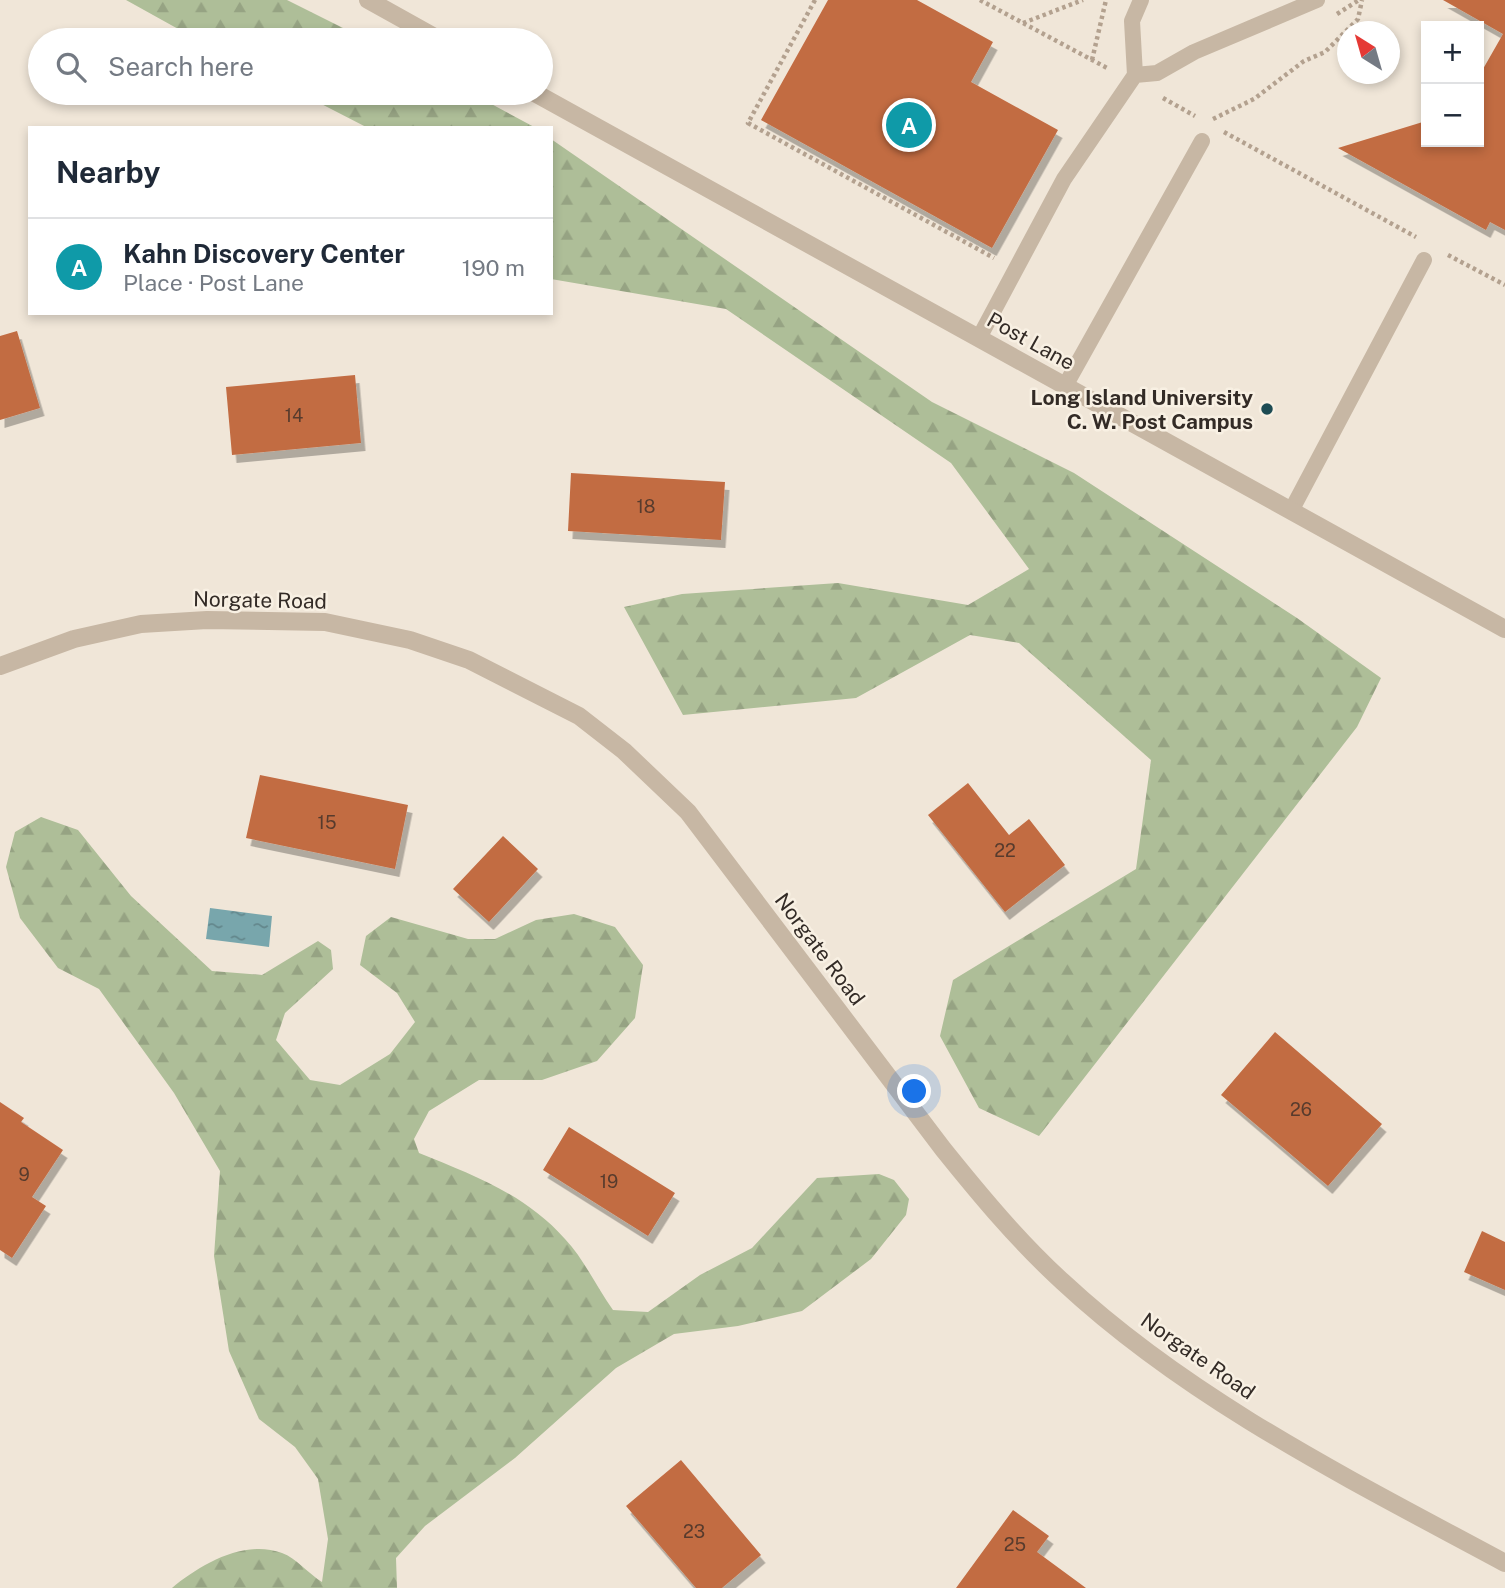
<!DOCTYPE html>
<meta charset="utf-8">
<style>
:root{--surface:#fff;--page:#f6f6f7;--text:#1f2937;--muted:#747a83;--line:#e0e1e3;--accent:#1d4b53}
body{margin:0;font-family:"Public Sans",sans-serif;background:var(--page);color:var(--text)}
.controls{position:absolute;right:21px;top:21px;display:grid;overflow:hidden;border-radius:0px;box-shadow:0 4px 10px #0003}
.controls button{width:63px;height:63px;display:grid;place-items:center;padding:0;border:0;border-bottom:2px solid var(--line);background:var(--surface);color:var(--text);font:35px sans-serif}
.compass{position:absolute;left:1337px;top:21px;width:63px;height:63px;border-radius:50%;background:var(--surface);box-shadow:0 4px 10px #0003;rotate:323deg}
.you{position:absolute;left:915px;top:1092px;width:24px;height:24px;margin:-18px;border:5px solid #fff;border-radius:50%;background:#1a73e8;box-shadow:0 0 0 10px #1a73e833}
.badge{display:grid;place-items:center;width:46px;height:46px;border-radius:50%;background:var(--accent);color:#fff;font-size:23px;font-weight:700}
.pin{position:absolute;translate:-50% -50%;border:4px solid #fff;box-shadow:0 2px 7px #0006}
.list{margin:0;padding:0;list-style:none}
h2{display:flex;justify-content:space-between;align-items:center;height:91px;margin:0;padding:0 28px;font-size:30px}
h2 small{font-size:23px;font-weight:400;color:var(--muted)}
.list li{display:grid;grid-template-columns:46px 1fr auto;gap:21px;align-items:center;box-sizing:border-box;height:98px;padding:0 28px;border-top:2px solid var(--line)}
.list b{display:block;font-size:26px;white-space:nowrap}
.list p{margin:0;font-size:23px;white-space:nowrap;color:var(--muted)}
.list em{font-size:23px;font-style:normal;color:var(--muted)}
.icon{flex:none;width:38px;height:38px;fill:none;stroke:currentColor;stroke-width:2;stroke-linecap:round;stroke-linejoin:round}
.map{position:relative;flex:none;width:1505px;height:1588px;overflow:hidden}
.search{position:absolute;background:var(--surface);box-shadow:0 4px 10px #0003;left:28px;top:28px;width:525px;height:77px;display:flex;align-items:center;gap:18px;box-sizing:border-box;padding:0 24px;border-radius:38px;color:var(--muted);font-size:26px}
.panel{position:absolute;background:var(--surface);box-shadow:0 4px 10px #0003;left:28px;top:126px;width:525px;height:189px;border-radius:0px}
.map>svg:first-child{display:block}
.forest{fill:url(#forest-firs)}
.water{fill:url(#water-ripples)}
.building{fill:#c26c43;filter:url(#shadow)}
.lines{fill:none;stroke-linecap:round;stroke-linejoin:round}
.path{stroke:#b3a18f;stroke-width:4.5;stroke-dasharray:3.5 3.5;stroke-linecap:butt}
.lane{stroke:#c7b7a4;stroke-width:16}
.street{stroke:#c7b7a4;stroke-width:18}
.poi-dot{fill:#1d4b53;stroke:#f8f0e3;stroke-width:2.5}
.labels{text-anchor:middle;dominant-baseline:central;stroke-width:5;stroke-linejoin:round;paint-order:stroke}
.number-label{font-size:18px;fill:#573b2d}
.street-label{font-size:21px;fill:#332b26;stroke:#f8f0e3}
.poi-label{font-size:21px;font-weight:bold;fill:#332b26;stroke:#f8f0e3;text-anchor:end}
</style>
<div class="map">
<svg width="1505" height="1588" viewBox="0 0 1505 1588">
<defs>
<pattern id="forest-firs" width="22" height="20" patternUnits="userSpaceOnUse" patternTransform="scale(1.75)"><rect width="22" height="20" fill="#aebe98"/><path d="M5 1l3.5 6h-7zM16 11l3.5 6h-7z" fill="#96a383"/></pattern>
<pattern id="water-ripples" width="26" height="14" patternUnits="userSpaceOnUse" patternTransform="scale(1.75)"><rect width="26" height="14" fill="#78a6ac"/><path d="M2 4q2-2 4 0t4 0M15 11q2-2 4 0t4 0" fill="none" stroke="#63878c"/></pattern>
<filter id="shadow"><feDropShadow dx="4.5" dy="8" stdDeviation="0" flood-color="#0004"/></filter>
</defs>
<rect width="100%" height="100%" fill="#f0e6d8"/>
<path class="forest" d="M126 0H287L367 40H198Z
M300 93H471L536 128H368Z
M551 139 932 402 1074 473 1297 618 1381 678 1357 727 1039 1136 979 1108 940 1036 953 980 1136 869 1151 760 1019 643 970 635 856 698 683 715 624 607 682 594 838 583 968 605 1029 569 951 463 726 309 551 279Z
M41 817 78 830 131 896 212 971 262 975 318 941 331 950 333 969 285 1013 276 1040 310 1080 340 1085 390 1054 415 1022 397 993 360 965 366 936 391 917 468 939H495L536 920 574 914 615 927 643 965 635 1018 597 1061 542 1080H479L429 1111 414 1139 419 1153C473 1175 525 1194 565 1239 584 1259 597 1288 613 1310L648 1312 700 1275 752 1248 817 1178 879 1174 894 1180 909 1199 906 1215 871 1259 802 1311 738 1326 674 1334 616 1368 515 1458 425 1526 396 1558 397 1588H172C200 1565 243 1539 282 1553 296 1558 309 1574 322 1582L328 1539 318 1479 295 1447 259 1419 229 1351 214 1256 220 1171 174 1093 99 989 58 968 20 918 6 867 15 832Z"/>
<path class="water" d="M210 908 272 916 269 947 206 939Z"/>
<path class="building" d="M828 0H917L993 42 971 82 1058 130 992 248 761 120Z
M1443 0H1505V230L1490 222 1486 230 1338 148 1426 121V142H1479V76L1503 34Z
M17 331 40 408 0 420V336Z
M355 375 361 443 232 455 226 387Z
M571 473 725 482 721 540 568 531Z
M260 775 408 805 395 869 246 838Z
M968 783 1009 835 1029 819 1065 865 1005 912 928 815Z
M503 836 538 869 489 922 453 889Z
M1275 1032 1382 1124 1328 1186 1221 1095Z
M0 1102 24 1118 21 1122 63 1150 32 1197 46 1206 12 1258 0 1250Z
M569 1127 675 1193 648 1236 543 1170Z
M1482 1231 1505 1242V1290L1464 1272Z
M681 1460 761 1555 722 1588H696L626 1506Z
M1013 1510 1049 1536 1037 1552 1086 1588H956Z"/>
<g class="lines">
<path class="path" d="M815 0 748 123 994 258
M980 0 1109 69
M1337 14 1359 0
M1023 23 1083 0
M1092 60 1106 0
M1163 98 1195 116
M1213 119 1254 99 1304 61 1325 52 1358 19 1362 0
M1224 132 1416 237
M1448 255 1505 285"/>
<path class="lane" d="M1135 75 1157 73 1194 52 1317 0
M979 338 1064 179 1135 75 1132 21 1141 0
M1065 386 1202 141
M1291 511 1424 260"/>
<path class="street" d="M368 0 440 40
M535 93 1505 629
M0 666 74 639 141 624 207 620 325 622 410 640 469 660 579 716 624 751 688 812 943 1149C980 1195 1019 1242 1063 1282 1191 1401 1353 1481 1505 1563"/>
</g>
<circle class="poi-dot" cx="1267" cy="409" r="7"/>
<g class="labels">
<g class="number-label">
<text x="294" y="415">14</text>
<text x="646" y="506">18</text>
<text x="327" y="822">15</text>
<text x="1005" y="850">22</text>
<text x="1301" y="1109">26</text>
<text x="24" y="1174">9</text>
<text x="609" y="1181">19</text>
<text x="694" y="1531">23</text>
<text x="1015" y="1544">25</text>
</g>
<g class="street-label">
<text transform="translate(1031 341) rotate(29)">Post Lane</text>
<text transform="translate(260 600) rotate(1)">Norgate Road</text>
<text transform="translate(820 949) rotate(53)">Norgate Road</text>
<text transform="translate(1198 1356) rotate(35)">Norgate Road</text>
</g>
<g class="poi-label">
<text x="1253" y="397">Long Island University<tspan x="1253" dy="24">C. W. Post Campus</tspan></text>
</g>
</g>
</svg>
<div class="controls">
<button>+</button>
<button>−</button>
</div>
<svg class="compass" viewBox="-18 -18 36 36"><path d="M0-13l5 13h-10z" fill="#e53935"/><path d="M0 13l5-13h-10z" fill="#747a83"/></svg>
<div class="you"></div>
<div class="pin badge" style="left:909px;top:125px;background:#0f9aa8">A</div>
<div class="search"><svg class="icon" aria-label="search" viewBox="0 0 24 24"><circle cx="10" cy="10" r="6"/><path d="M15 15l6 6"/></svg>Search here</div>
<section class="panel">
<h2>Nearby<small></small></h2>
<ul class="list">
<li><span class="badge" style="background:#0f9aa8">A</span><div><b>Kahn Discovery Center</b><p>Place · Post Lane</p></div><em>190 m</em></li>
</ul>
</section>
</div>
